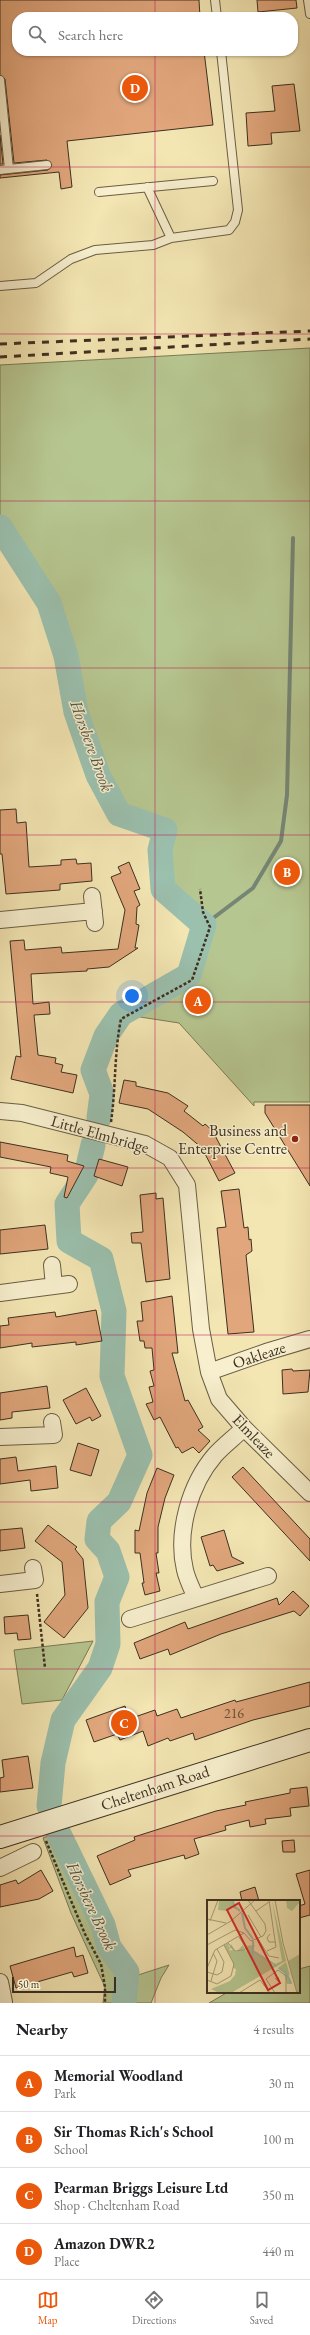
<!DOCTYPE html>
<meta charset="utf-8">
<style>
:root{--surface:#fff;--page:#f2f2f2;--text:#202124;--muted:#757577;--line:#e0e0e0;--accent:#ea580c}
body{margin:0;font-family:"EB Garamond",serif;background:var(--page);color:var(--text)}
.scale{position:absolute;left:12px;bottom:10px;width:104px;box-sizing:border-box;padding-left:4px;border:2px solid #3d3020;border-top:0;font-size:11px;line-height:14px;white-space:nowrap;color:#3d3020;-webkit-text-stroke:3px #f7efce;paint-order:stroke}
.you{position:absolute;left:132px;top:996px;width:14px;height:14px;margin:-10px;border:3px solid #fff;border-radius:50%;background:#1a73e8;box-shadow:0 0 0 6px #1a73e833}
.badge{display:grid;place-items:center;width:26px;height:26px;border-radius:50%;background:var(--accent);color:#fff;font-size:13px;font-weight:700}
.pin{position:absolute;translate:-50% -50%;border:2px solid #fff;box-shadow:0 1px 4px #0006}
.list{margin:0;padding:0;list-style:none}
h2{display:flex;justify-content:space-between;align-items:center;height:52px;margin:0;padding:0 16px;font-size:17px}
h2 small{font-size:13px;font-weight:400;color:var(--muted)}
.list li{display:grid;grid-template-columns:26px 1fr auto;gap:12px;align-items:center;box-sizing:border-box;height:56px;padding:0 16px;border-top:1px solid var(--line)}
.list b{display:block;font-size:15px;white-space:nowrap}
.list p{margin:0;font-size:13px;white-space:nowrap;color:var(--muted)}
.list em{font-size:13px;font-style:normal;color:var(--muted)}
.icon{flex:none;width:22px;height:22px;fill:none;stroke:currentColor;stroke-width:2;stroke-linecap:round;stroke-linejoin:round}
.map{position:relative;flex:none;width:310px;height:2003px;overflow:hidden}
.search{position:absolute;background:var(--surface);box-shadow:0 1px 3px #0004;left:12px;right:12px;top:12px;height:44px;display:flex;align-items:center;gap:10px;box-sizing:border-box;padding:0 14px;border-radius:16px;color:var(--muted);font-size:15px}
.sheet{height:276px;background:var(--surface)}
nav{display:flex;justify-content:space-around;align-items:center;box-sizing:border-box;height:56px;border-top:1px solid var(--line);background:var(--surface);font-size:11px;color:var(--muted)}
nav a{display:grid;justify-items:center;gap:2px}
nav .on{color:var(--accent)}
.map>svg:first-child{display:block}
.green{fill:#b6c690;stroke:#7a7b58}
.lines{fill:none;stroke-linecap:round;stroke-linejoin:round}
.stream{stroke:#758675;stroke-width:4}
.river{stroke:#9bc0ae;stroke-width:25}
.building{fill:#e1a67c;stroke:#3d3020}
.lane-casing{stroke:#6a5e45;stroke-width:10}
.street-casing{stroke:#6a5e45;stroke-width:18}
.secondary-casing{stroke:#3d3020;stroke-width:24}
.path{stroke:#3d3020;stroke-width:2.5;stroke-dasharray:3 2;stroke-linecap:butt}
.lane{stroke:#f7efce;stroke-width:8}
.street{stroke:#f7efce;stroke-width:16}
.secondary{stroke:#f7efce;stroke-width:22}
.rail{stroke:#3d3020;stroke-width:3;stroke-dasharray:7 7;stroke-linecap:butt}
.grid{fill:none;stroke:#c2185b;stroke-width:1;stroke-opacity:0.55}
.poi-dot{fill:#8f2418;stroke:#f7efce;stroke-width:1.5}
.labels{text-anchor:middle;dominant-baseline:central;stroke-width:3;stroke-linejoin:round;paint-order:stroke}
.number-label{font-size:14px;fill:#664e37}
.poi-label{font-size:16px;fill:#3d3020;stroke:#f7efce;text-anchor:end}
.street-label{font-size:16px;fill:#3d3020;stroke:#f7efce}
.water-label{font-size:17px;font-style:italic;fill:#545444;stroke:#f7efce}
.inset-river{fill:none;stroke:#9bc0ae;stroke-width:2}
.inset-road{fill:none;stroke:#aa9d78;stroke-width:1}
.view{fill:#d62828;fill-opacity:0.15;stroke:#d62828;stroke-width:2}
.inset-edge{fill:none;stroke:#3d3020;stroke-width:2}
</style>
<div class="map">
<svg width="310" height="2003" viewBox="0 0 310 2003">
<rect width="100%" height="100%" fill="#f3e6b3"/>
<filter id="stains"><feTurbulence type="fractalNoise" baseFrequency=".005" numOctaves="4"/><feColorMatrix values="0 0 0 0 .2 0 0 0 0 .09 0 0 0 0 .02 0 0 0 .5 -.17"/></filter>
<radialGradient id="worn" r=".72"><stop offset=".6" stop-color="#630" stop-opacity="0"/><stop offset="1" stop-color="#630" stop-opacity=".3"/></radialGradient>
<path class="green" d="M310 348V1102H254V1106L179 1023 121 1014 189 975 204 925 163 889 160 850 165 830 119 814 98 775 76 712 66 656 49 603 0 527V365Z
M93 1641 62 1700 22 1704 14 1650Z
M68 1829 135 1976 169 1965 161 1978 151 2003H103L105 1987 71 1913 43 1838Z
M310 1966V2003H209L228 1992H299V1969Z"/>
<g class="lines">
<path class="stream" d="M204 925 253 888 281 841 287 795 293 538"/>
<path class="river" d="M0 527 49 603 66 656 76 712 98 775 119 814 165 830 160 850 163 889 204 925 189 975 121 1014 106 1036 93 1070 102 1094 99 1118
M49 1806 53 1763 63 1720 100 1668 108 1644 107 1602 117 1577 108 1551 97 1539 99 1521 119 1502 140 1455 112 1376 114 1311 101 1259 69 1241 67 1204 86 1175 93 1145
M58 1832 103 1925 109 1947 127 1972 124 2003"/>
</g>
<path class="building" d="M0 0H199L200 17H17V51H204L213 125 67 141 72 187 61 189 59 172 0 178V175L48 170 52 165 47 160 14 163 5 79 0 75Z
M257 0H296L297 8 258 12Z
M294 84 300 131 271 133 272 144 248 146 246 113 275 111 272 86Z
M0 135 3 164H0Z
M16 809 17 823 26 822 29 867 61 865V860L76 859 77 864 91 863 92 881 60 884V890L6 894 2 854H0V810Z
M129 862 140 889 134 891 140 905 137 907 136 924 139 925 135 948H138L109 967 87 969V971L31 974 33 1004 49 1002 50 1014 34 1015 38 1055 56 1058 55 1063 63 1065 61 1072 77 1075 73 1093 11 1079 16 1056 21 1057 10 941 24 940 25 950 61 947 62 953 118 949 125 910 111 877 121 873 118 867Z
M124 1080 136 1082V1086L168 1093 188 1106 184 1111 203 1126 205 1124 212 1130 235 1173 219 1181 202 1148 183 1132 148 1109 119 1103Z
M265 1105H310V1186L265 1113Z
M0 1142 68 1155 67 1161 84 1166 67 1198 64 1197 68 1177 50 1173 51 1167 0 1157Z
M99 1159 128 1167 122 1186 94 1176Z
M239 1189 244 1228 248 1227 249 1240 251 1239 252 1251 246 1255 254 1332 228 1334 217 1228 226 1227 221 1191Z
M156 1193V1199L163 1198 170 1279 146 1282 141 1243H132L131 1233 143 1232 140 1195Z
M45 1225 48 1249 0 1254V1230Z
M172 1296 178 1353H172L185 1401 188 1400 203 1427 198 1430 210 1441 199 1453 193 1447 182 1453 178 1447 176 1448 160 1417 154 1420 146 1404 153 1402 149 1387 154 1386 150 1371 154 1370 152 1348H145L144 1341H140L137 1321H143L141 1302Z
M96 1310 102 1341 76 1345V1342L32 1347V1343L0 1348V1326L9 1325 8 1318 55 1312 56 1317Z
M292 1369 293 1371 310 1370 308 1392 283 1394 282 1370Z
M47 1386 50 1408 12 1412V1418L0 1420V1393Z
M86 1388 101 1416 92 1421 90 1417 76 1424 63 1400Z
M78 1443 99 1450 91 1476 70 1470Z
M16 1457 18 1471 56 1466 58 1488 31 1491 30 1480 0 1484V1459Z
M243 1467 310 1539V1561L232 1477Z
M157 1468 174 1475 165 1498 158 1527V1553H156L159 1573H156L160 1591 145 1595 142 1583H144L140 1553H135V1530L139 1531 147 1493Z
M48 1525 77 1547 75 1549 83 1559 88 1608 64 1638 44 1622 65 1595 62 1562 35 1541Z
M22 1528 25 1548 0 1551V1530Z
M224 1530 232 1557 244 1563 217 1571 213 1565 210 1566 201 1537Z
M293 1591 309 1606 300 1616 294 1611 221 1634 170 1655 168 1649 140 1659 134 1643 185 1622 188 1629 277 1598 279 1605Z
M28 1615 31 1639 18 1640 17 1633 5 1634 4 1617Z
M310 1682V1706L253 1720 195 1740 193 1733 170 1741 168 1738 148 1746 143 1731 120 1740 117 1734 94 1742 86 1720 125 1706 129 1719 155 1710 157 1716 177 1709 181 1718 235 1700 236 1702Z
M28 1756 33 1788 0 1792V1778L4 1777 2 1760Z
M307 1787 309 1806 290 1808 291 1816 265 1819 266 1824 250 1827 249 1820 225 1826 226 1830 194 1839 199 1854 185 1859 184 1855 128 1870 131 1876 110 1885 97 1856 135 1840 134 1837 216 1811 246 1805 245 1802 290 1793V1789Z
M294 1840 295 1852H283L282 1841Z
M41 1870 53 1891 39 1899 0 1907V1885L16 1880 18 1884Z
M310 1870V1915L299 1918V1906L305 1904 296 1874Z
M255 1887 259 1901H242L240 1892Z
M74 1947 76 1957 83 1955 88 1973 74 1977 72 1972 16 1988 10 1966Z"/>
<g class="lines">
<defs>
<path id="lane" d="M215 0 217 17
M308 0 310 14
M0 80 9 169 47 165
M0 170 9 169
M147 187 171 238
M99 192 213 181
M0 286 36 283 71 259 95 250 153 245 171 238 229 230 235 222 238 210 221 51"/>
<path id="street" d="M92 896 95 923
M0 920 94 911
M0 1111 22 1113 145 1144 170 1158 187 1185 201 1329 209 1372 219 1399 244 1428 310 1493
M52 1265 54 1286
M0 1293 69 1284
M209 1372 266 1352 310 1339
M0 1437 54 1435 52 1422
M0 1584 35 1580 33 1568
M196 1598C192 1589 187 1579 185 1570 176 1532 190 1484 215 1455 224 1445 235 1437 244 1428
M130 1619 268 1576
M0 1868 33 1852
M0 1982 4 2002"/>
<path id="secondary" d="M0 1837 310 1740"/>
</defs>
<use href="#lane" class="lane-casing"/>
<use href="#street" class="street-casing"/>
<use href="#secondary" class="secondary-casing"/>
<path class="path" d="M111 1122C116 1088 114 1053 121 1019L192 980 210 927 203 912 200 889
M37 1594 45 1668
M46 1841 85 1934 101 1964 105 1987V2003"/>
<use href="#lane" class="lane"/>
<use href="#street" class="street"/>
<use href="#secondary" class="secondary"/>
<path class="rail" d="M0 344 310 331
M0 357 310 339"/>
</g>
<path class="grid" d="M155 0V17M155 51V2003M0 167H310M0 334H310M0 501H310M0 668H310M0 835H310M0 1002H310M0 1168H310M0 1335H310M0 1502H310M0 1669H310M0 1836H310"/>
<circle class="poi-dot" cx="295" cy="1139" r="4"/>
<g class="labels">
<g class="number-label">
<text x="234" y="1713">216</text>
</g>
<g class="poi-label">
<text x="287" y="1130">Business and<tspan x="287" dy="18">Enterprise Centre</tspan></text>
</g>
<g class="street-label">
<text transform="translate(100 1134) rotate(16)">Little Elmbridge</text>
<text transform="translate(259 1355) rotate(-18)">Oakleaze</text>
<text transform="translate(254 1436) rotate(46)">Elmleaze</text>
<text transform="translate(155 1788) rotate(-18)">Cheltenham Road</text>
</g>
<g class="water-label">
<text transform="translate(92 746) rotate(70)">Horsbere Brook</text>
<text transform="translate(92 1906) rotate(65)">Horsbere Brook</text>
</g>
</g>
<g transform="translate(207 1900)">
<rect width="93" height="93" fill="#f3e6b3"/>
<path d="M12 0H27L28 6 34 11 26 8V5L21 11 11 10ZM65 0 79 61 24 93H12L4 89 23 81 28 75 29 69 26 68V63L17 45 21 43 23 51 26 49 22 48 24 44 29 52 36 45 40 53 38 46 48 45 46 50 66 65 75 61ZM79 0H93V2L85 11 80 8ZM93 54V93H90L81 61ZM79 62 83 76 81 74 85 84H80L77 73 71 68 67 71Z" fill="#b6c690"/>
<path class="inset-river" d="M25 0 28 7 33 11M35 13 38 28 46 39M46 41V51L70 66M46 51 45 55 50 68M72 68 79 73 84 83"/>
<path class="inset-road" d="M68 0 76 43 90 93M49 11 62 2M41 15 54 37M0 19 19 23M3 21 11 0M37 33 44 41 56 36 59 31 58 24 41 0M63 34 60 38 62 42H68M0 35 24 21 48 0M51 39 62 56 72 58M21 43 28 51 37 50 39 48 32 37M0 45 28 30 37 33M60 51 69 47 62 0M0 68 8 50 37 33M0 72 10 75 15 72 17 62 10 49M68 78 73 83 71 77M0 80 10 84 24 76 27 64 17 45M4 81 10 61 6 53M32 93 53 80 63 93M68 93 59 79 71 70 79 76V93"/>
<path class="view" d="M32 3 73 83 61 90 20 10Z"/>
<rect width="93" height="93" class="inset-edge"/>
</g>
<rect width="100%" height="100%" filter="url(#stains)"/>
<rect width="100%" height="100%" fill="url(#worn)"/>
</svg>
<div class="scale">50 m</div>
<div class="you"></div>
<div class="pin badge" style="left:198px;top:1001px">A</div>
<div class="pin badge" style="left:287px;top:872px">B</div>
<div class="pin badge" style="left:124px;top:1723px">C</div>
<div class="pin badge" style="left:135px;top:88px">D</div>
<div class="search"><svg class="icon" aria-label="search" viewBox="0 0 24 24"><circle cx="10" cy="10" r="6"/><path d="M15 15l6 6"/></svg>Search here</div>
</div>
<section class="sheet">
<h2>Nearby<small>4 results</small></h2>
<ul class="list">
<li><span class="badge">A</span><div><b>Memorial Woodland</b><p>Park</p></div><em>30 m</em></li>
<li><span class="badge">B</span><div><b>Sir Thomas Rich's School</b><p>School</p></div><em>100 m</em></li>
<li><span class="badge">C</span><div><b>Pearman Briggs Leisure Ltd</b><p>Shop · Cheltenham Road</p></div><em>350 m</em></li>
<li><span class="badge">D</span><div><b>Amazon DWR2</b><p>Place</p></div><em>440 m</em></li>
</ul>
</section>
<nav>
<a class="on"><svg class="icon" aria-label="map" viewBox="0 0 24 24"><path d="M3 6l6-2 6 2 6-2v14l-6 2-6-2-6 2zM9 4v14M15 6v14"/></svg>Map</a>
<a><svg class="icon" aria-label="directions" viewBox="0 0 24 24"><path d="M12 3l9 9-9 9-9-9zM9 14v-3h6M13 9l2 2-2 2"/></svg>Directions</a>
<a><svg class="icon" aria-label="saved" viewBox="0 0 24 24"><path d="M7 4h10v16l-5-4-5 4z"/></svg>Saved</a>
</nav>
